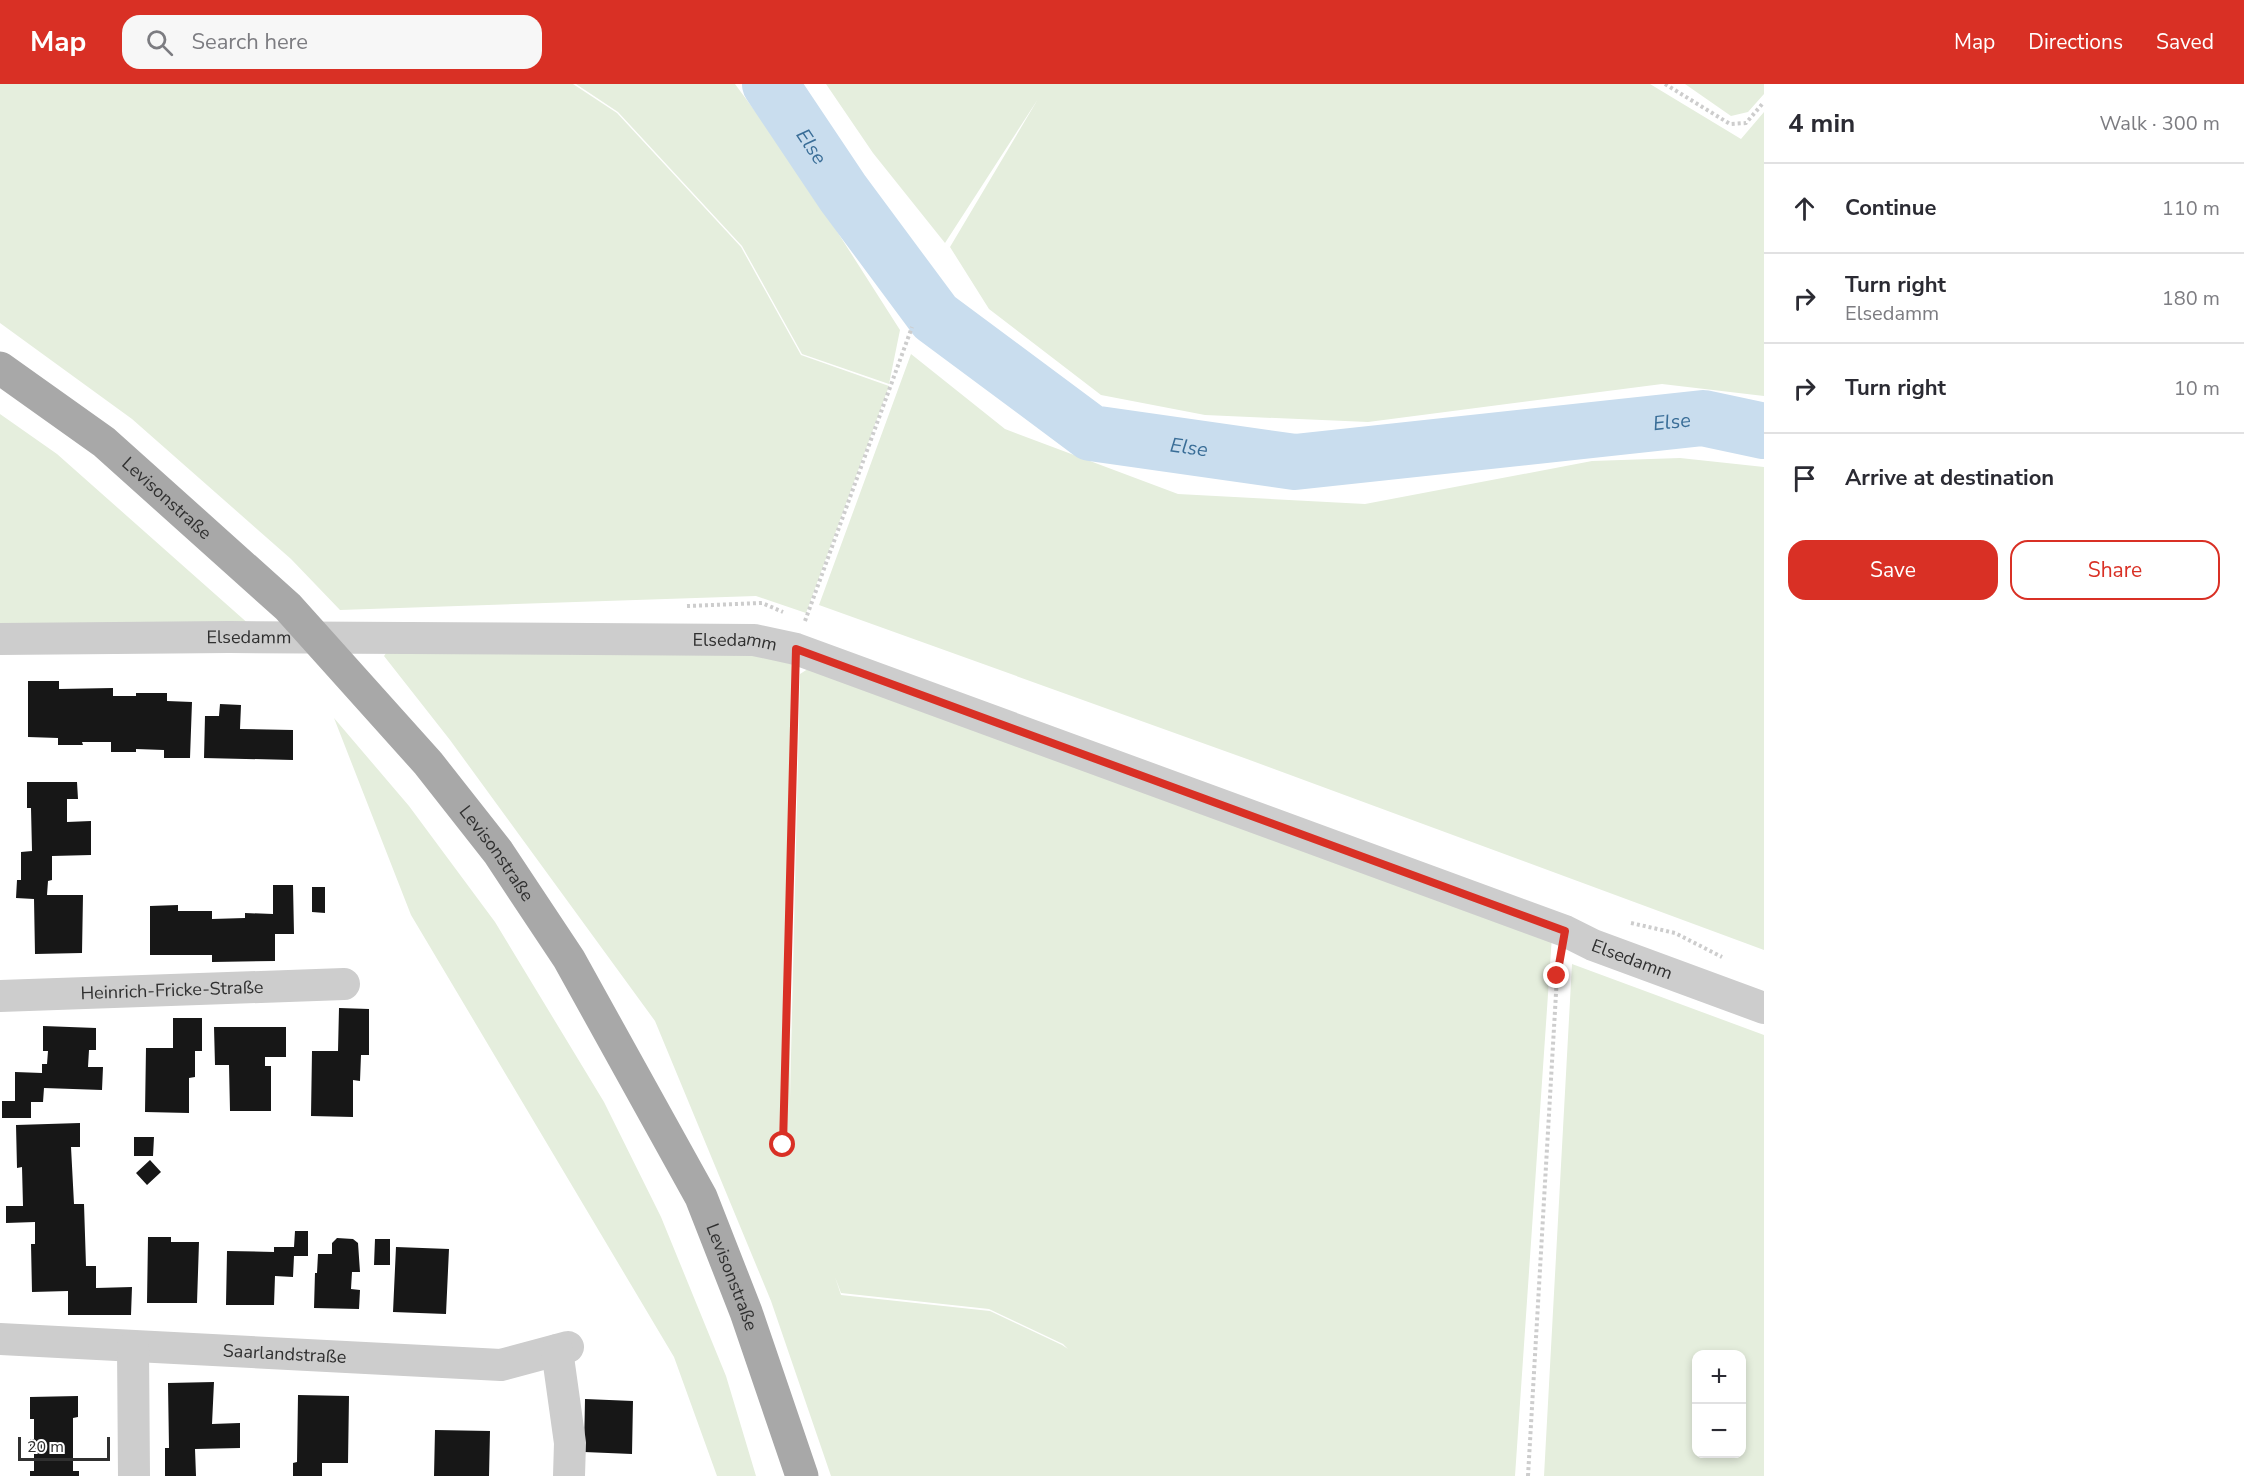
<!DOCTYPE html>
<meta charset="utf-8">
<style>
:root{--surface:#fff;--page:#f7f7f7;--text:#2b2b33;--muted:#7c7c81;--line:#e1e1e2;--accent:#d93025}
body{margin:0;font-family:"Nunito Sans",sans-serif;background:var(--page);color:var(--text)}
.controls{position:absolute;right:18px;bottom:18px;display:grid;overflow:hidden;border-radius:12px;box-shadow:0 3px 9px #0003}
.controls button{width:54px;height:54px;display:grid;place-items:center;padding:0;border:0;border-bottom:2px solid var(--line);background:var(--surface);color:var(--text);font:30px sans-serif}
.scale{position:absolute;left:18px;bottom:15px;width:92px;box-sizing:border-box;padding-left:6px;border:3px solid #303030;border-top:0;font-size:16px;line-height:21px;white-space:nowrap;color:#303030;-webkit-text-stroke:4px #fff;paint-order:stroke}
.stop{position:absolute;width:18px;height:18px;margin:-14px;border:4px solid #d93025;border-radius:50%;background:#fff}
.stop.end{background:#d93025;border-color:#fff;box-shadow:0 2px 6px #0008}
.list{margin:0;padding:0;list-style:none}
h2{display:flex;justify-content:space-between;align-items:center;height:78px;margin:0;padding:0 24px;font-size:26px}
h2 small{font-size:20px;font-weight:400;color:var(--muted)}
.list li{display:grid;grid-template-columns:39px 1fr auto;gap:18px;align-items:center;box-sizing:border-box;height:90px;padding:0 24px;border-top:2px solid var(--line)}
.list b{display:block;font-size:22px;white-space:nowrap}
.list p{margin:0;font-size:20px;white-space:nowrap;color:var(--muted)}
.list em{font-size:20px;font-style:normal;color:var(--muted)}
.actions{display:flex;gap:12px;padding:18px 24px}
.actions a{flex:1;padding:14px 0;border:2px solid var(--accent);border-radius:18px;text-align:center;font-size:21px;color:var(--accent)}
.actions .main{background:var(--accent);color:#fff}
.icon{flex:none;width:33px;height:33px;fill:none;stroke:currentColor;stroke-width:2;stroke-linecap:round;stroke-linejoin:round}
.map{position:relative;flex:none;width:1764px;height:1392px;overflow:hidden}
header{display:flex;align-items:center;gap:36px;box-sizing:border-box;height:84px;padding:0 30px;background:var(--accent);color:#fff}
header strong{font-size:28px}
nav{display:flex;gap:33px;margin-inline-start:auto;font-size:21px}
.search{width:420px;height:54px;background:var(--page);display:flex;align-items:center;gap:15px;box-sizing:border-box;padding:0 21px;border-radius:18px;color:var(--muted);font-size:22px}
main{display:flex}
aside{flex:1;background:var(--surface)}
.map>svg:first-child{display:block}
.green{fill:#e5eedd;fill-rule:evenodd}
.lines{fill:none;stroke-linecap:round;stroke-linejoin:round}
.river{stroke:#c9ddee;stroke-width:56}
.building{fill:#171717}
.path{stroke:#cdcdcd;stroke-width:4;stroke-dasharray:3 3;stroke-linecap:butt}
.minor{stroke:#cdcdcd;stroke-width:32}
.major{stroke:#a8a8a8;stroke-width:33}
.route{stroke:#d93025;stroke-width:8}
.labels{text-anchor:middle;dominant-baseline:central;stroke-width:6;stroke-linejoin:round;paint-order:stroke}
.street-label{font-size:18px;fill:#303030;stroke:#fff}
.water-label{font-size:20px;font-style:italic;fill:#396d97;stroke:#fff}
</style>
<header>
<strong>Map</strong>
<div class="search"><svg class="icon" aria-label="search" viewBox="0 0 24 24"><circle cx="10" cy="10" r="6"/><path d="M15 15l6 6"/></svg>Search here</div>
<nav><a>Map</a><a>Directions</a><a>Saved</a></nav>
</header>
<main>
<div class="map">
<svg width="1764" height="1392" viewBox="0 0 1764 1392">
<rect width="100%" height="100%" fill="#fff"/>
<path class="green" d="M0 0H573L617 29 741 163 801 271 889 302 806 529 756 512 340 526 291 475 132 335 0 239Z
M576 0H735L792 77 900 246 889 300 802 270 742 162 618 28Z
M826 0H1650L1741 55 1764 28V312L1662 300 1368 338 1205 331 1101 311 989 225 950 163 1038 15 945 159 873 69Z
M1685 0H1764V10L1748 28 1731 32Z
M911 270 1005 345 1178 410 1365 420 1592 377 1680 374 1764 383V866L1247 675 819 521Z
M0 330 57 370 251 542 0 543Z
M391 562 722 565 794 574 792 589 790 1015 800 590 814 581 1552 852 1515 1392H831L771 1217 655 937 450 656 384 572ZM835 1193 841 1209 989 1225 1063 1260 1068 1265 1062 1261 990 1227 841 1211Z
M334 634 409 722 495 838 604 1018 661 1133 726 1292 756 1392H717L674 1273 411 831Z
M1572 880 1764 951V1392H1544ZM1742 1270V1370H1696V1270Z"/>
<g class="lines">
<path class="river" id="s1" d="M770 0 843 109 935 233 1091 349 1295 378 1703 334 1764 347"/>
</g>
<path class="building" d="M28 597H59V605L113 604V612H136V609H167V617L192 618 190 674H164V666L136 665V668H111V658H82L83 661H58V654L28 653Z
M220 620 241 621 240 645 293 646V676L204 674 205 632H219Z
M27 698H77L78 715H67V738L91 737V771L52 772V796L48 797 47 811H83L82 869 35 870 34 815 16 814 17 796H21V768L32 767 31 724H27Z
M273 801H293L294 850H275V877L212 878V871H150V822L178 821V827H212V835L245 834V829L273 830Z
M312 803H325V829L312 828Z
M339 924 369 925V971H361L360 997 353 996V1033L311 1032 312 967H338Z
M173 934H202V967H195V993L189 994V1029L145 1028 146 964H173Z
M43 942 96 944V966H89L88 983H103L102 1006 44 1004 43 1018H31V1034H2V1017H15V988L42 989V980H47L48 967H43Z
M214 943H286V973H265V982H271V1027H230L229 981H215Z
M80 1039V1063H71L74 1120H84L86 1182H96V1204L132 1203 131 1231H68V1207L32 1208 31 1160H35V1138L6 1139V1122H23L22 1083 17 1084 16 1041Z
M134 1053H154L153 1072H134Z
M150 1076 161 1088 147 1101 136 1089Z
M295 1147H308V1172H294L293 1193 275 1192 274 1221H226L227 1167 274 1168V1163H294Z
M148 1153H171V1158H199L197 1219H147Z
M337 1154 353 1155 358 1159 360 1188H352L351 1205 360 1206 359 1225 314 1224 315 1189H317L318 1170H332V1159Z
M375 1155H390V1181H374Z
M396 1163 449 1165 446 1230 393 1228Z
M214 1298 212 1340 240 1339V1364L195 1365 196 1392H165V1364H169L168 1299Z
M298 1311 349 1312 348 1379H322V1392H293V1379L297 1378Z
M78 1312V1333L73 1334V1387H79V1392H30V1387H34V1369H30V1355H34V1335H30V1313Z
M585 1315 633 1317 632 1370 584 1368Z
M435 1346 490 1347 489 1392H434Z"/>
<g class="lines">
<path class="path" d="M1665 0 1730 40 1746 39 1764 18
M687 522 762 519 783 528
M805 537 912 243
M1631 839 1675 849 1722 873
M783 1061 794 597
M1528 1392 1557 892 1559 878"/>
<g class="minor">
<path id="s2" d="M0 555 229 553 754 556 796 565 1565 847 1593 861 1764 924"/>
<path id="s3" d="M0 912 344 900"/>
<path id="s4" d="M0 1255 501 1281 568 1263"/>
<path d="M133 1263 134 1392"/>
<path d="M557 1266 570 1359 569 1392"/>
</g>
<path class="major" id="s5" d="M0 284 104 358 288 523 428 679 498 768 569 875 701 1113 746 1228 802 1392"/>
</g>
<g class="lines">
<path class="route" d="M783 1061 796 565 1565 847 1557 892"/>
</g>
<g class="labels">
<g class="street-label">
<text stroke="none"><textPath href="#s5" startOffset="212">Levisonstraße</textPath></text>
<text stroke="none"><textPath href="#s2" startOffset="249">Elsedamm</textPath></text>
<text stroke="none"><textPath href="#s2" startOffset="735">Elsedamm</textPath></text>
<text stroke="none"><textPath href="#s5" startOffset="698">Levisonstraße</textPath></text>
<text stroke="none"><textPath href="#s2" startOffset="1689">Elsedamm</textPath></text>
<text stroke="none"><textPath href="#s3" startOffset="172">Heinrich-Fricke-Straße</textPath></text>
<text stroke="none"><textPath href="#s5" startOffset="1184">Levisonstraße</textPath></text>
<text stroke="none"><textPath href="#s4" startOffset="285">Saarlandstraße</textPath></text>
</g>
<g class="water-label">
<text stroke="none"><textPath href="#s1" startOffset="75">Else</textPath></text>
<text stroke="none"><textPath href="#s1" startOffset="1065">Else</textPath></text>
<text stroke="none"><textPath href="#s1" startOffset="579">Else</textPath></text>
</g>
</g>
</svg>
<div class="controls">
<button>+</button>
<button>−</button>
</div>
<div class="scale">20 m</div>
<div class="stop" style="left:783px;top:1061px"></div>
<div class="stop end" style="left:1557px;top:892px"></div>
</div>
<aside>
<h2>4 min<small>Walk · 300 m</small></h2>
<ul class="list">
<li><svg class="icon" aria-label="ahead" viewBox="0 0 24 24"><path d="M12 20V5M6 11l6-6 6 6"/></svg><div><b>Continue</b></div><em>110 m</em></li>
<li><svg class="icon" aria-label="right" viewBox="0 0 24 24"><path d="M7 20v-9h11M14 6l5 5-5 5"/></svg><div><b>Turn right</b><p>Elsedamm</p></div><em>180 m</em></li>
<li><svg class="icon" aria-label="right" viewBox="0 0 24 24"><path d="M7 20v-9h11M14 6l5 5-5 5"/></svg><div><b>Turn right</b></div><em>10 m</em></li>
<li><svg class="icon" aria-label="arrive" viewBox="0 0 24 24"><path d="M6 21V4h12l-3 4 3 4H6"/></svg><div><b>Arrive at destination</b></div></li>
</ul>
<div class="actions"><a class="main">Save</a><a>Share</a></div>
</aside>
</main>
